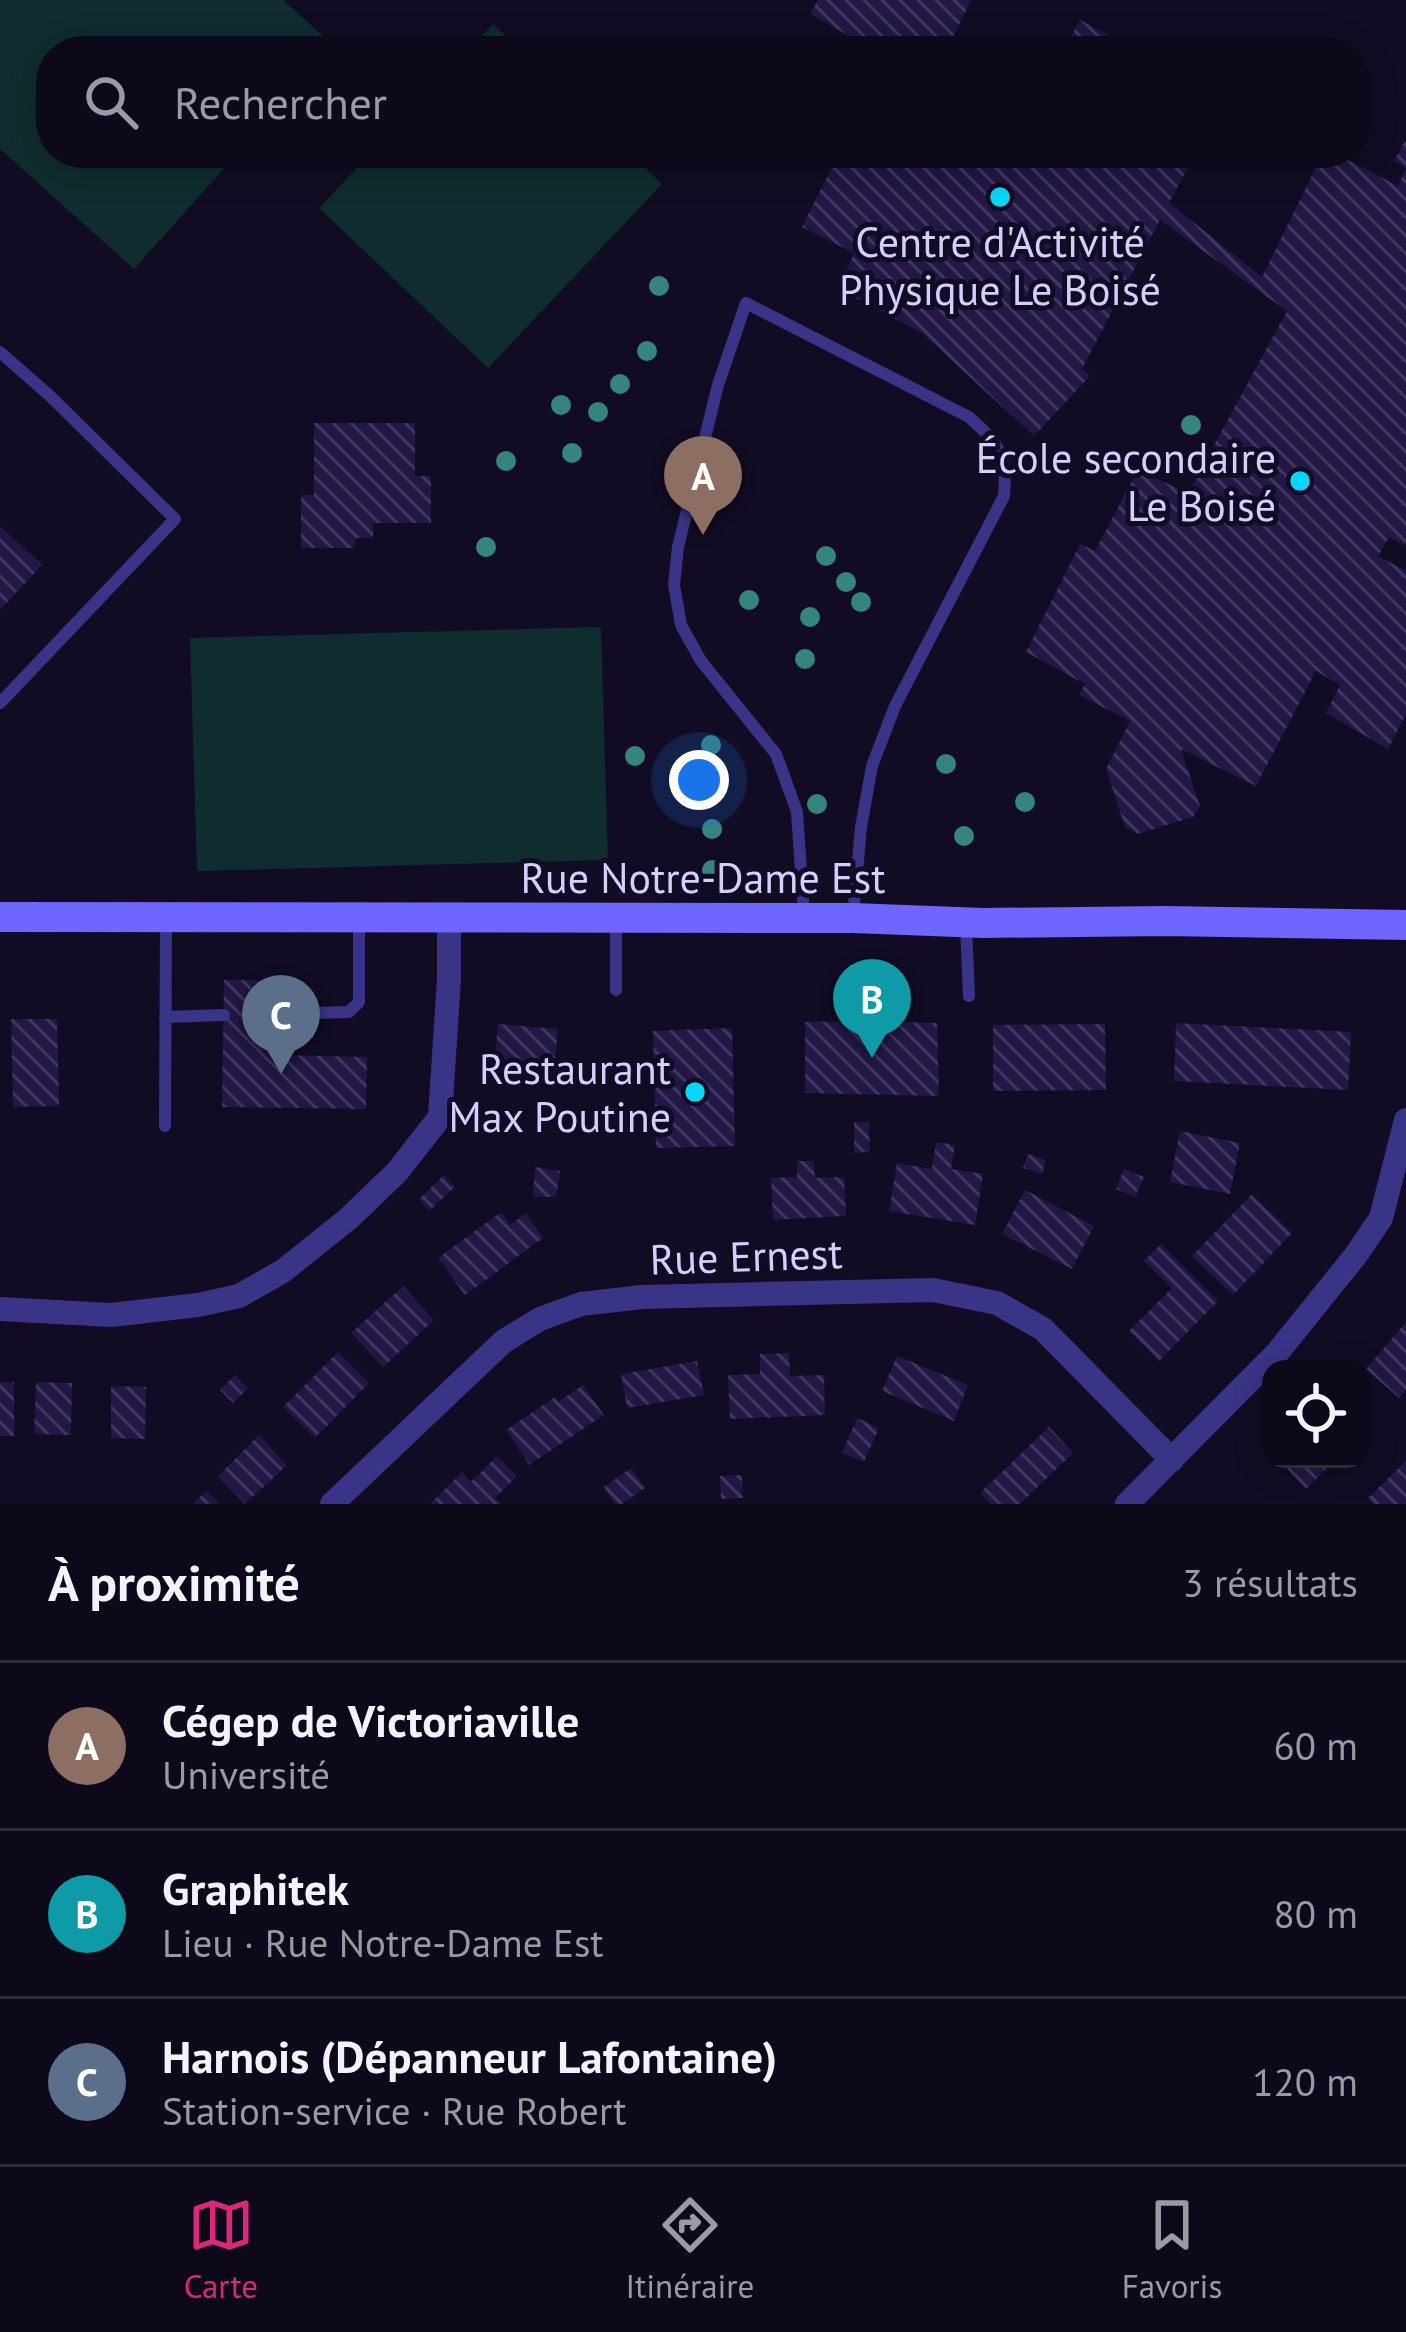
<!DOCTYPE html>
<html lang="fr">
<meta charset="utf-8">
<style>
:root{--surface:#0d091a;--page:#161223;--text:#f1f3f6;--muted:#9a9aa2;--line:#2d2a39;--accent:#db2777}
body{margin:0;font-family:"PT Sans",sans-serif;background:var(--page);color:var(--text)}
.controls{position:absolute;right:36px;bottom:36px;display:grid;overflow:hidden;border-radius:24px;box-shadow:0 6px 30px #0003}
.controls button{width:108px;height:108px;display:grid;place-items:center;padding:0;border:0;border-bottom:3px solid var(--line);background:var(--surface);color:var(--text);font:60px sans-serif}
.you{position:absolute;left:699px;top:780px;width:42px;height:42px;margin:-30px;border:9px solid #fff;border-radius:50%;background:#1a73e8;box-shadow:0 0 0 18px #1a73e833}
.badge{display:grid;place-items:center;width:78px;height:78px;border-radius:50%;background:var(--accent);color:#fff;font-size:39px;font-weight:700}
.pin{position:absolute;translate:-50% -99px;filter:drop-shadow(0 3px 6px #0008)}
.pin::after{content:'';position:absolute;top:63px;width:42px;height:36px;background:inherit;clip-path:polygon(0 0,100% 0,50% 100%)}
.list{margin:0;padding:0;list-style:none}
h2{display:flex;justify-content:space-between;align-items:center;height:156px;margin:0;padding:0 48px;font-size:51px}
h2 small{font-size:39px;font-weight:400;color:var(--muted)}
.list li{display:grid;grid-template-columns:78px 1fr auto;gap:36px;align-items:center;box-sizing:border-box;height:168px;padding:0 48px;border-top:3px solid var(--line)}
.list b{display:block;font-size:45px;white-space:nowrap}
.list p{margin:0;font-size:39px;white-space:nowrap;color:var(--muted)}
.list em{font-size:39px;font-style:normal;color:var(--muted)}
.icon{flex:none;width:66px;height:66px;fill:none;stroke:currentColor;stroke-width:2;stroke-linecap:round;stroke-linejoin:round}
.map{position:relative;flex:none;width:1406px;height:1504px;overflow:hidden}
.search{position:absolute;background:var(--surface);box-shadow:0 6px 30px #0003;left:36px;right:36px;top:36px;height:132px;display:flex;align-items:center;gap:30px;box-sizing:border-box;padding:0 42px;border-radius:48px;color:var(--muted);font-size:45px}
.sheet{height:660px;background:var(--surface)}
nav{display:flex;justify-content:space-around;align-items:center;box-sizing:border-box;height:168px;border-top:3px solid var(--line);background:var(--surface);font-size:33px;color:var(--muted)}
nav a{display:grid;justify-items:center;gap:6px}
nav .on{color:var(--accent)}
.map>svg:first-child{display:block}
.green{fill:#0f2d2e}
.building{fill:url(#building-back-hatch)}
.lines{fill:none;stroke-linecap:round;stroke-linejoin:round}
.lane{stroke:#3a3486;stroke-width:12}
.street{stroke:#3a3486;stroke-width:24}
.secondary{stroke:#6f65ff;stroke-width:30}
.tree{fill:#35847e}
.poi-dot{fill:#00d7f9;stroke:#110c23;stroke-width:4.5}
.labels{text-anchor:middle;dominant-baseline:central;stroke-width:10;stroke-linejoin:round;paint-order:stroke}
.poi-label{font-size:42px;fill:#d6ceff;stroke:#110c23;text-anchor:end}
.street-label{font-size:42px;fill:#d6ceff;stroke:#110c23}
</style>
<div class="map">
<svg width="1406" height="1504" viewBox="0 0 1406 1504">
<defs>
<pattern id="building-back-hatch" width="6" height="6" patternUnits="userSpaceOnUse" patternTransform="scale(3)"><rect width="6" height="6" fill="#221745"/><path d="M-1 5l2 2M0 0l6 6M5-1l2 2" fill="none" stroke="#413861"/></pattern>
</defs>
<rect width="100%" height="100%" fill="#110c23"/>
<path class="green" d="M0 0H283L333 45 328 51H51V153H238L134 269 0 149Z
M493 24 522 51H467Z
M371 153H630L662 184 488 368 319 208Z
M601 627 608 860 197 871 190 638Z"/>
<path class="building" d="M818 0H971L946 51H867L869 47 810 14Z
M1080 20 1139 51H1063Z
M1406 139V546L1389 537 1378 556 1406 571V714L1388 749 1326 713 1340 685 1316 671 1256 786 1181 749 1200 806 1193 817 1137 834 1125 827 1106 769 1130 721 1079 695 1085 684 1026 652 1080 544 1095 551 1138 470 1188 493 1287 311 1160 220 1082 369 1090 376 1034 436 922 333 839 289 854 253 802 227 839 153H1196L1169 203 1262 277 1323 153H1334L1398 186 1406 168 1394 161Z
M314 423H415V476H431V523H373V538H356L354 548H301V495H314Z
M0 526 42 565 0 610Z
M224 980 277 981 276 1055 367 1057 366 1109 222 1107Z
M11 1019H57L59 1106 13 1107Z
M862 1021 937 1023 939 1096 805 1093V1022Z
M1176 1023 1351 1032 1348 1090 1174 1081Z
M498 1024 558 1029 553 1081 493 1076Z
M1105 1024 1106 1090 993 1091V1025Z
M732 1028 735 1146 656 1148 653 1031Z
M854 1122H869L870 1152 854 1153Z
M1180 1131 1240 1143 1230 1194 1170 1182Z
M936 1142 955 1145 951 1169 983 1174 975 1225 889 1211 897 1163 932 1169Z
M1028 1154 1046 1160 1042 1174 1023 1168Z
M797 1161H814L815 1178 844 1177 846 1216 773 1220 771 1178 797 1177Z
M535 1167 560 1171 556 1197H533Z
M1124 1169 1144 1177 1135 1197 1116 1189Z
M444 1175 455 1187 429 1211 419 1199Z
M1025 1190 1094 1226 1072 1269 1002 1234Z
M1252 1194 1292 1233 1233 1295 1192 1256Z
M501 1212 510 1225 526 1213 543 1238 465 1295 438 1258Z
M1161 1244 1218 1301 1159 1361 1129 1331 1172 1288 1144 1261Z
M403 1286 434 1320 383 1367 351 1333Z
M1406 1322V1390L1399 1398 1366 1369Z
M338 1352 369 1383 315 1438 283 1407Z
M789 1353 790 1376 824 1375 825 1415 730 1419 728 1375 760 1374V1354Z
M897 1356 968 1385 954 1421 882 1391Z
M697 1361 704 1395 627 1408 621 1374Z
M235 1375 248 1388 233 1403 220 1390Z
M0 1382H14V1436H0Z
M36 1382 72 1383 71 1435 34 1434Z
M583 1385 604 1415 529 1465 506 1430 555 1397 558 1402Z
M111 1386 146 1387 145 1439 111 1438Z
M857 1418 879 1428 864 1462 842 1453Z
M1049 1427 1073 1453 1020 1504H991L980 1493Z
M259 1435 287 1465 245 1504 218 1476Z
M497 1456 517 1476 495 1498 501 1504H430L462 1472 471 1482Z
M1278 1459H1336L1306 1489Z
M1406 1461V1504H1373L1368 1498Z
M631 1468 645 1488 622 1504H615L604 1487Z
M742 1475 743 1498 721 1499 720 1476Z
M206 1491 220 1504H193Z"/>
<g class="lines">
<path class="lane" d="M0 352 50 396 175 519 0 703
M804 915 797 812 776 754 701 661 681 625 674 585 678 547 718 385 746 303 969 417C999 444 1008 455 1004 496L895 706 872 766 861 827 853 917
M966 925 969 996
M616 990V919
M277 1014 349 1012 359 1002V918
M165 1017 224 1015
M165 1126 166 918"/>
<path class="street" d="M0 1309 111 1315 198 1305 239 1296 283 1271 348 1219 397 1172 440 1117 449 979V918
M332 1504 504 1341 540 1319 581 1304 642 1297 933 1290 997 1303 1043 1329 1172 1460
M1127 1504 1277 1353 1356 1255 1381 1218 1406 1120"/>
<path class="secondary" d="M0 917 853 918 983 923 1164 921 1406 925"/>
</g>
<g class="tree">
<circle cx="659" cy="286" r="10"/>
<circle cx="647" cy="351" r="10"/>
<circle cx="620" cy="384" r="10"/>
<circle cx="561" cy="405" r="10"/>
<circle cx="598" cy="412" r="10"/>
<circle cx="1191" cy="425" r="10"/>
<circle cx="572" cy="453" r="10"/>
<circle cx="506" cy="461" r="10"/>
<circle cx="486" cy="547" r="10"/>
<circle cx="826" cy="556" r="10"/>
<circle cx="846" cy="582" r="10"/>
<circle cx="749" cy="600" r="10"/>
<circle cx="861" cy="602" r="10"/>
<circle cx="810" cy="617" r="10"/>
<circle cx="805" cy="659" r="10"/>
<circle cx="711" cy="745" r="10"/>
<circle cx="635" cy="756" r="10"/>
<circle cx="946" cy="764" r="10"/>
<circle cx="713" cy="789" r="10"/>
<circle cx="1025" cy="802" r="10"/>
<circle cx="817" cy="804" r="10"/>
<circle cx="712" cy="829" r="10"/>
<circle cx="964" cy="836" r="10"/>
<circle cx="712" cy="870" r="10"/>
</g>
<g class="poi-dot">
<circle cx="1000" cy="197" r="12"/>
<circle cx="1300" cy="481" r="12"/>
<circle cx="695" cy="1092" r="12"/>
</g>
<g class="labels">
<g class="poi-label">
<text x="1000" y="241" text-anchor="middle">Centre d'Activité<tspan x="1000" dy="48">Physique Le Boisé</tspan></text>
<text x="1276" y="457">École secondaire<tspan x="1276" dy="48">Le Boisé</tspan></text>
<text x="671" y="1068">Restaurant<tspan x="671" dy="48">Max Poutine</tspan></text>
</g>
<g class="street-label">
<text x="703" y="877">Rue Notre-Dame Est</text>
<text transform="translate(746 1256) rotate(-2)">Rue Ernest</text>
</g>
</g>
</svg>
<div class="controls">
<button><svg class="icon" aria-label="locate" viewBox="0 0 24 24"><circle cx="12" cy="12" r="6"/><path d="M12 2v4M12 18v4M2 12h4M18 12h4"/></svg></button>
</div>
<div class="you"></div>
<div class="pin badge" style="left:703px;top:535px;background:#8d6e63">A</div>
<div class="pin badge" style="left:872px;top:1058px;background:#0f9aa8">B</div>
<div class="pin badge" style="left:281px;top:1074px;background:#5c6f8a">C</div>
<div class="search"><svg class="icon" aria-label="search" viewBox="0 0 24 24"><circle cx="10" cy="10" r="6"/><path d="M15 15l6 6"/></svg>Rechercher</div>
</div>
<section class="sheet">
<h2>À proximité<small>3 résultats</small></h2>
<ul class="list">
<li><span class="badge" style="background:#8d6e63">A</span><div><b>Cégep de Victoriaville</b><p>Université</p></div><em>60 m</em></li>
<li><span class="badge" style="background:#0f9aa8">B</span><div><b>Graphitek</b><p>Lieu · Rue Notre-Dame Est</p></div><em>80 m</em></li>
<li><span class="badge" style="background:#5c6f8a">C</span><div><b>Harnois (Dépanneur Lafontaine)</b><p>Station-service · Rue Robert</p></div><em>120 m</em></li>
</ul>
</section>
<nav>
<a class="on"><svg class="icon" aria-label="map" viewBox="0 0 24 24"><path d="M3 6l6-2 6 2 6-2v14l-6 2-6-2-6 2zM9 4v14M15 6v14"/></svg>Carte</a>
<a><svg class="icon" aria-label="directions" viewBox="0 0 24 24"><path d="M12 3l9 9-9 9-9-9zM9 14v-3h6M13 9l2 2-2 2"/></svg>Itinéraire</a>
<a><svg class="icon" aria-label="saved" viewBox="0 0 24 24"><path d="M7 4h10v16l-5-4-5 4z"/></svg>Favoris</a>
</nav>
